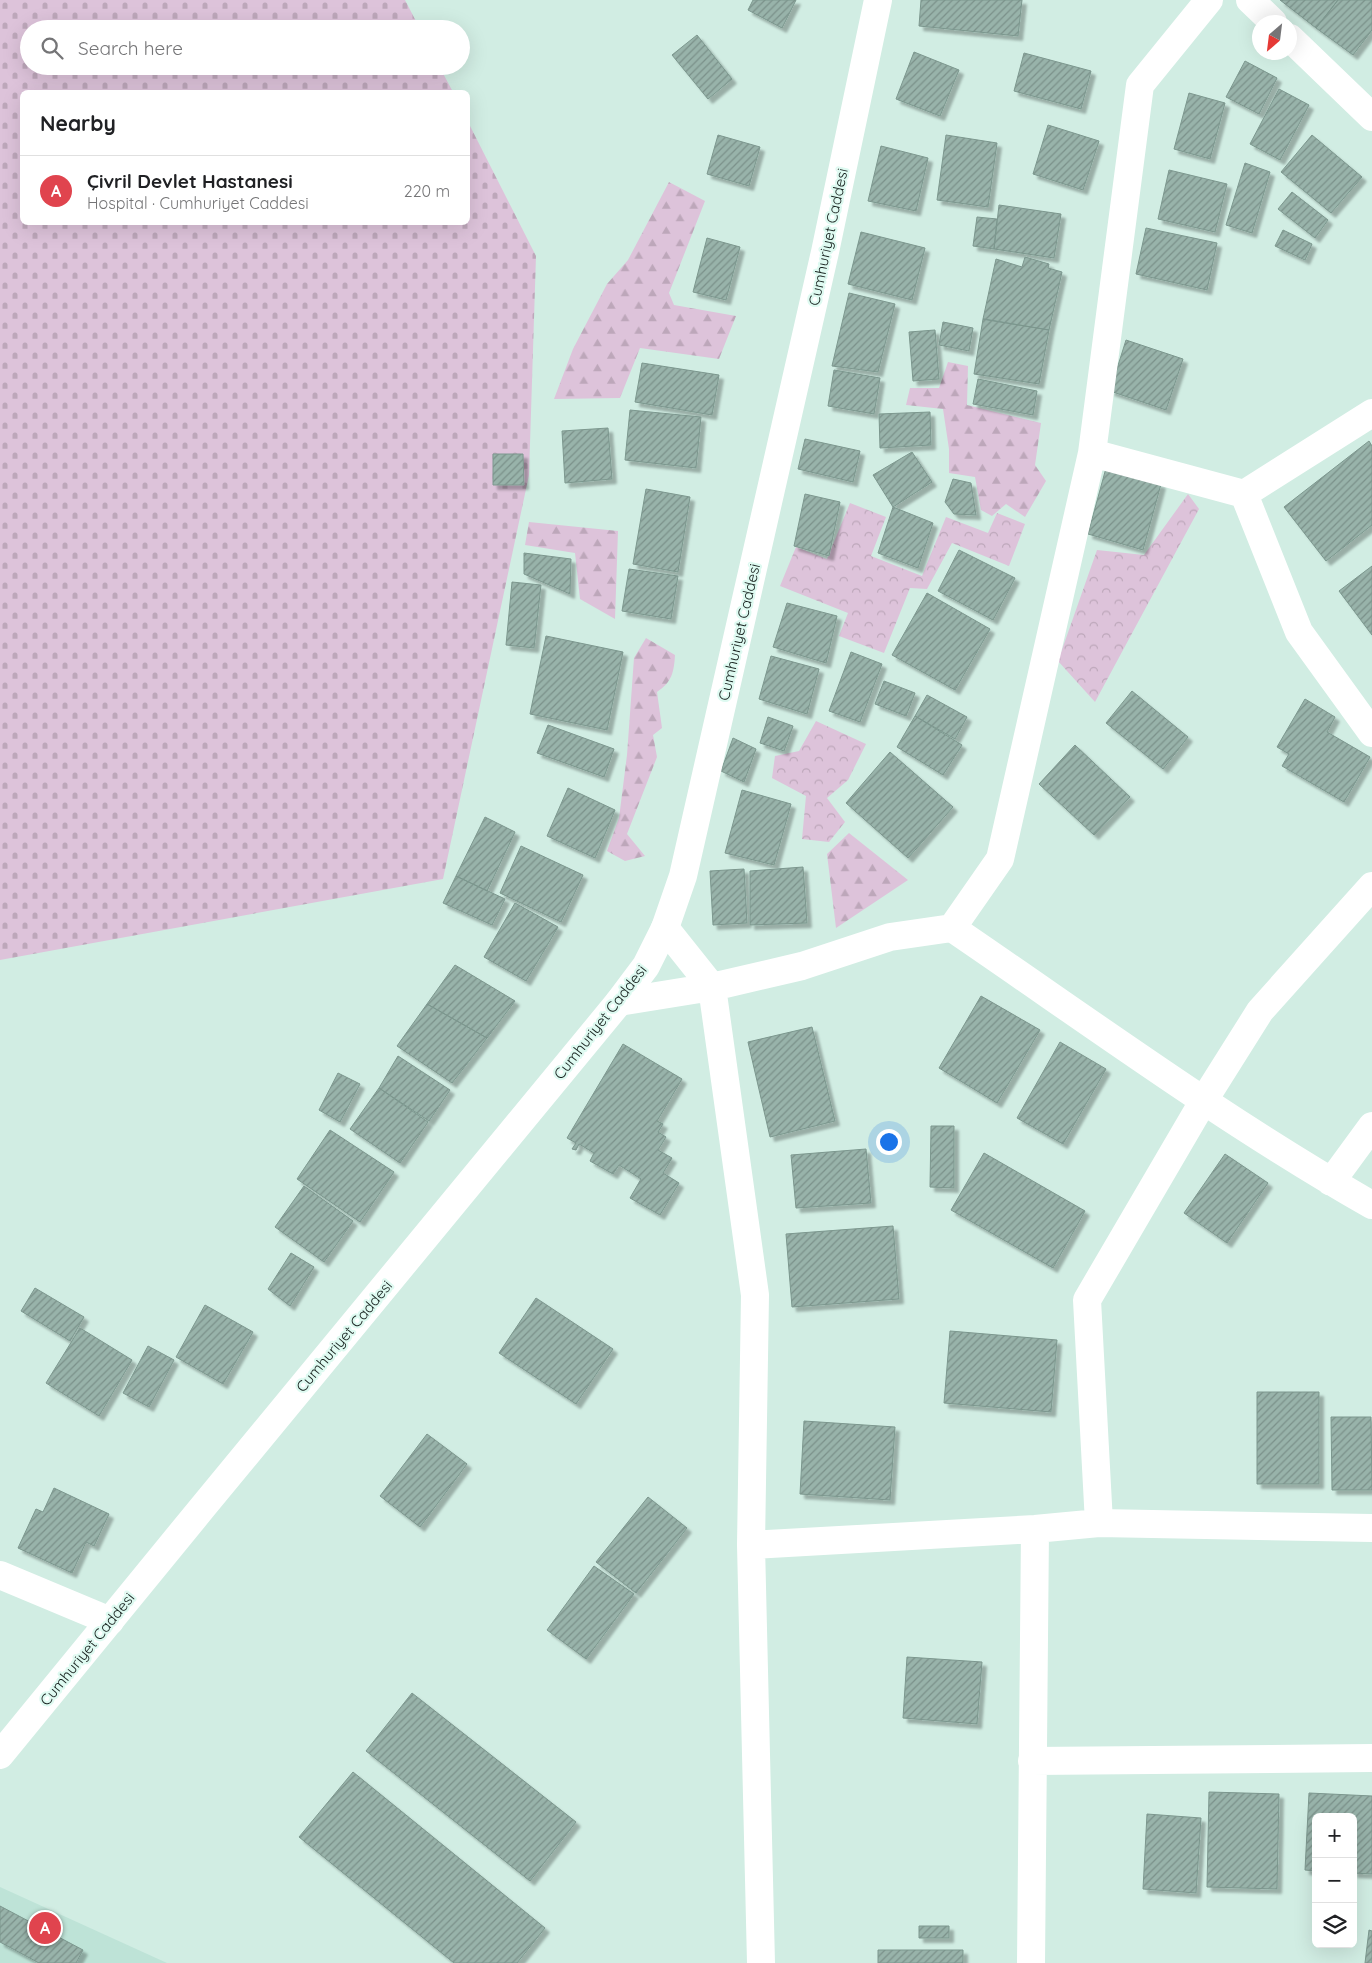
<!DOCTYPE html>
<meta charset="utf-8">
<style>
:root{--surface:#fff;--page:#f6f6f6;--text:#202124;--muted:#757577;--line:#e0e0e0;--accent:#8c2388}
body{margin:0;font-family:Quicksand,sans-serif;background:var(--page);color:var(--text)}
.controls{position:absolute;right:15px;bottom:15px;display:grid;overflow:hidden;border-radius:8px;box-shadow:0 5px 20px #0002}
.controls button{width:45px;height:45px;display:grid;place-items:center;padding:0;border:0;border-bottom:1px solid var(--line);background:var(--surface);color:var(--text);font:25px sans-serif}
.compass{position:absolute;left:1252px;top:15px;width:45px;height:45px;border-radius:50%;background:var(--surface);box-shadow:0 5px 20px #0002;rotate:208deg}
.you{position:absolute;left:888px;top:1141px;width:18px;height:18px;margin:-12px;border:4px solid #fff;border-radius:50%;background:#1a73e8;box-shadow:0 0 0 8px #1a73e833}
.badge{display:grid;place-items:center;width:32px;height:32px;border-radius:50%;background:var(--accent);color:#fff;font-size:16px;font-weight:700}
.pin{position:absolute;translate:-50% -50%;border:2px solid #fff;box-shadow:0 1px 5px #0006}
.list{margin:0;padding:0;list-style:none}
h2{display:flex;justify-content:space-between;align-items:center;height:65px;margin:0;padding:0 20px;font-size:21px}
h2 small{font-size:16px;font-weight:400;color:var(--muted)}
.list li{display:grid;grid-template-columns:32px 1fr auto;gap:15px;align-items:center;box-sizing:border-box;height:70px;padding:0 20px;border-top:1px solid var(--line)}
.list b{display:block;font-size:19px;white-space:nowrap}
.list p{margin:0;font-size:16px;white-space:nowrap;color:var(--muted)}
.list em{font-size:16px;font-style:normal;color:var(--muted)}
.icon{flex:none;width:28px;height:28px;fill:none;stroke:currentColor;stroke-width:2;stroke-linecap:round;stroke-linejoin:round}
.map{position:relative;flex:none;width:1372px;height:1963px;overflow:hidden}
.search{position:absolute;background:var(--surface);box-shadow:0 5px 20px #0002;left:20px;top:20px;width:450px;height:55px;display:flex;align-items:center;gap:12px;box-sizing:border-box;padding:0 18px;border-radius:28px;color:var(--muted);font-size:19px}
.panel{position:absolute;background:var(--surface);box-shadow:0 5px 20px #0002;left:20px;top:90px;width:450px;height:135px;border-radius:8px}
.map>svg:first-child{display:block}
.built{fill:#bee3d7}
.forest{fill:url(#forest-firs)}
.cemetery{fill:url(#cemetery-stones)}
.park{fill:url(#park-crowns)}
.building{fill:url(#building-hatch);stroke:#7c978e;filter:url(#shadow)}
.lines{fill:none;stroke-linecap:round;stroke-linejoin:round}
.minor{stroke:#fff;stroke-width:28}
.tertiary{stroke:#fff;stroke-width:28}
.secondary{stroke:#fff;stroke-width:28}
.labels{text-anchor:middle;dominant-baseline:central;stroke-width:4.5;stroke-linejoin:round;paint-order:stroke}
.street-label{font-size:15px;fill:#141e1b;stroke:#defaf1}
</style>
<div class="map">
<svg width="1372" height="1963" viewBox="0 0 1372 1963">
<defs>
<pattern id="forest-firs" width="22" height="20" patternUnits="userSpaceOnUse" patternTransform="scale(1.25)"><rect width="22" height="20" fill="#ddc3da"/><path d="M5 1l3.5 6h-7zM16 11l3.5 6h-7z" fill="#bda7ba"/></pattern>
<pattern id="cemetery-stones" width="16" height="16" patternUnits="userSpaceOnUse" patternTransform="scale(1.25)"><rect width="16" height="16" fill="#ddc3da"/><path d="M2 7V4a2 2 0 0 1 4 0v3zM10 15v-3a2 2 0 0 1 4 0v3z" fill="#bda7ba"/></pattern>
<pattern id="park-crowns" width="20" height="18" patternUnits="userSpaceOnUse" patternTransform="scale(1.25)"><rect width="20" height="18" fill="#ddc3da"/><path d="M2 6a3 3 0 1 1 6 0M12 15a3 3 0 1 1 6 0" fill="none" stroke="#bda7ba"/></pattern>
<pattern id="building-hatch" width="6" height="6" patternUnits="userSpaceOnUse" patternTransform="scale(1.25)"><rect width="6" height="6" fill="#98b3aa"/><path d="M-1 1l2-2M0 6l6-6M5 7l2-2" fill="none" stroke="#7b918a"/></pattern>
<filter id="shadow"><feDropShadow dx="4.5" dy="4.5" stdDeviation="1" flood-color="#0004"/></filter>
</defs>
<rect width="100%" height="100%" fill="#d1ede3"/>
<path class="built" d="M0 1887 167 1963H0Z"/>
<path class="forest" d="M669 182 705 201 669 293 674 305 736 316 719 359 640 348 620 398 554 399 573 349 607 284 628 260Z
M948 362 968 366 967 405 1041 423 1035 465 1046 481 1025 517 1006 504 992 516 981 510 975 477 949 473V449L943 409 906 405 910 388H939Z
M529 522 618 531 615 619 580 599 575 553 525 545Z
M646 638 675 655C674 672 672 682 657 692L662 728 653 735 657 757 627 834 645 856 625 861 607 851 619 818 627 755 634 658Z
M849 833 908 880 836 928 827 854Z"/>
<path class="cemetery" d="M0 0H405L420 29H29V66H439L453 92H22V222H468V122L536 256 529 475 443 879 0 960Z"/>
<path class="park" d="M1188 494 1199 509 1095 702 1058 661 1097 550 1144 555Z
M850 503 886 517 871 556 922 576 946 517 988 533 997 513 1025 524 1009 566 952 543 927 589 910 588 884 653 839 636 848 613 780 586 796 547 827 559Z
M816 721 866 744 848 780 827 798 845 822 829 842 802 839 806 796 772 778 775 756 799 751Z"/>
<path class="building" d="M753 0H796L782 28 748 10Z
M921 0H1022L1018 36 919 26Z
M1280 0H1338L1316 28Z
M1338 0H1372V30L1353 55 1316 28Z
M697 35 732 79 708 99 672 55Z
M914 52 959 70 940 116 896 99Z
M1024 53 1091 71 1081 109 1014 91Z
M1245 61 1277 78 1259 114 1226 97Z
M1279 89 1309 105 1280 160 1250 144Z
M1189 93 1225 103 1210 159 1174 149Z
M1048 125 1099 141 1083 190 1033 174Z
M718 135 760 147 749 186 707 174Z
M946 135 997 143 988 207 937 200Z
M1312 135 1362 177 1331 213 1281 172Z
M881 146 928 158 916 211 868 201Z
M1245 163 1270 172 1252 233 1226 225Z
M1169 170 1227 184 1215 232 1158 219Z
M1292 192 1328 220 1315 238 1278 209Z
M999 205 1061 214 1054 258 994 249Z
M977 217 997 219 994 249 973 246Z
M1146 228 1217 243 1207 290 1136 274Z
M1283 230 1312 244 1305 260 1275 246Z
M861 232 925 248 912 300 848 284Z
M707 238 740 247 726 300 693 292Z
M1025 257 1049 264 1048 268 1062 272 1049 330 983 319 996 259 1022 267Z
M849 293 895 304 878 372 832 366Z
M983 319 1049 330 1039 384 974 374Z
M943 322 973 328 969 351 939 345Z
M935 330 939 379 913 381 909 332Z
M1126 340 1183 359 1166 410 1110 391Z
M642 363 719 375 712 415 635 402Z
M834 370 880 378 874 414 828 406Z
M978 379 1037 391 1033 415 973 404Z
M630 410 701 417 696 468 625 460Z
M930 412 931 445 880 448 879 414Z
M608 428 612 479 565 483 562 431Z
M805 439 860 451 853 482 798 469Z
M1369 441 1372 446V525L1326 561 1284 507Z
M912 452 932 482 893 507 873 475Z
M493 454H523L524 485H493Z
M1106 468 1161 484 1143 550 1088 534Z
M953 479 971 483 976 515 954 514 945 502Z
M646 489 690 497 678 572 633 564Z
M805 494 840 502 829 556 794 546Z
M893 507 933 523 918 568 878 553Z
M959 550 1015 578 993 620 938 591Z
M524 553 571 559 570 594 524 574Z
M1372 566V635L1339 591Z
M629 569 678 576 671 619 622 611Z
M512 582 541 585 534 648 506 645Z
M927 593 990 629 955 690 892 655Z
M787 603 837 616 826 663 773 647Z
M546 636 623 652 607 730 530 714Z
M851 652 882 664 860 722 829 711Z
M771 656 819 669 807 714 759 699Z
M884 681 915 693 906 716 875 704Z
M1132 691 1188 737 1163 769 1106 723Z
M927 695 967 717 955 739 915 716Z
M1305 699 1335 717 1327 732 1370 757 1344 802 1282 766 1289 754 1277 747Z
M915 716 962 745 943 775 897 747Z
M768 717 793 726 784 751 760 743Z
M548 725 614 749 604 777 537 753Z
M733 738 756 749 744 782 721 771Z
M1075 745 1130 797 1094 835 1039 784Z
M890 752 953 807 908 858 846 803Z
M568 788 615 810 595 858 547 836Z
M742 790 791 804 774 865 725 853Z
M485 817 515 832 487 891 456 876Z
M521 846 583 875 561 922 500 893Z
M803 867 807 923 750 925V871Z
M744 869 747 923 713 925 710 871Z
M456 876 505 899 492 925 443 903Z
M515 903 558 927 526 981 484 957Z
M455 965 515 1001 487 1038 427 1004Z
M981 996 1040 1030 997 1103 939 1068Z
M427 1004 487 1038 452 1083 397 1046Z
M812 1027 835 1121 770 1137 748 1042Z
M1060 1042 1106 1069 1063 1144 1017 1118Z
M623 1044 682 1079 657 1121 663 1124 658 1132 666 1137 658 1150 672 1158 663 1173 679 1183 660 1215 630 1198 641 1179 619 1165 613 1174 590 1161 594 1153 579 1144 576 1150 572 1149 576 1143 567 1138Z
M398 1056 450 1090 429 1121 379 1088Z
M338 1073 360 1084 340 1122 319 1110Z
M379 1088 428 1122 400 1163 350 1129Z
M931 1126H954V1188L930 1187Z
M330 1130 394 1172 360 1222 297 1179Z
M866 1149 871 1203 796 1208 791 1155Z
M984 1153 1085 1211 1053 1268 951 1210Z
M1225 1154 1268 1183 1227 1243 1184 1213Z
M304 1186 353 1221 324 1262 275 1227Z
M893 1226 899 1299 792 1307 786 1234Z
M291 1253 314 1267 290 1306 268 1289Z
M35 1288 84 1317 70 1341 21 1311Z
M536 1298 613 1349 576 1404 499 1353Z
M205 1305 253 1332 223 1384 176 1357Z
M80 1328 132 1360 99 1416 46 1383Z
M950 1331 1057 1340 1051 1412 944 1403Z
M148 1346 174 1360 149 1407 123 1393Z
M1257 1392H1319V1484H1257Z
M1331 1417H1371L1372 1490H1332Z
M804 1421 895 1427 890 1500 800 1494Z
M427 1434 467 1464 420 1527 380 1496Z
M54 1488 109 1514 94 1546 86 1542 72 1573 18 1548 36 1509 43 1512Z
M648 1497 687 1528 636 1593 596 1562Z
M594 1566 634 1594 586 1659 547 1630Z
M907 1657 982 1662 977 1724 903 1718Z
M412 1693 576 1822 530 1881 366 1751Z
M353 1772 545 1928 517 1963H454L299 1837Z
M1209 1792 1279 1794 1277 1889 1207 1887Z
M1309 1793 1372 1796V1874L1353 1873V1817H1316V1871L1305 1870Z
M1147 1814 1201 1818 1196 1893 1143 1889Z
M0 1906 83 1950 76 1963H39L0 1942Z
M919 1926H949V1938H919Z
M1369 1930 1372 1931V1963H1365Z
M878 1950H963V1963H878Z"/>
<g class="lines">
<path class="minor" d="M1092 453 1244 494 1299 632 1372 733
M1244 494 1372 413
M665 928 712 987 755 1295 751 1545 761 1963
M952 928C1090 1022 1226 1122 1372 1205
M619 1002 712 987 802 966 890 937 952 928 1000 859 1092 453 1140 85 1209 0
M1331 1182 1372 1126
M1099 1523 1087 1300 1204 1100 1260 1011 1372 886
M751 1545 1035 1529 1099 1523 1372 1528
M0 1575 110 1621
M1032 1761 1372 1758
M1031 1963 1035 1529"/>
<path class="tertiary" d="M1250 0 1273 22
M1290 38 1372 117"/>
<path class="secondary" d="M0 1755 202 1508 619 1002 646 966 665 928 683 876 825 252 878 0"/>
</g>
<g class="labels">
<g class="street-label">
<text transform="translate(828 237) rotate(-78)">Cumhuriyet Caddesi</text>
<text transform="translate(739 632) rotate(-77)">Cumhuriyet Caddesi</text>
<text transform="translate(600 1022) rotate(-52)">Cumhuriyet Caddesi</text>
<text transform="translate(344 1336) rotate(-50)">Cumhuriyet Caddesi</text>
<text transform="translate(87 1649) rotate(-51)">Cumhuriyet Caddesi</text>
</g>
</g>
</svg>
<div class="controls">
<button>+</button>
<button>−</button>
<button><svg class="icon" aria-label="layers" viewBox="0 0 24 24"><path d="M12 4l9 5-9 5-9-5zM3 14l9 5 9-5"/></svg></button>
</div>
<svg class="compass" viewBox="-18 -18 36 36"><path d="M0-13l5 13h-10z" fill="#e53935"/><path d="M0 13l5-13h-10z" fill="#757577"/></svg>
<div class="you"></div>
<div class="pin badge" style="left:45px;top:1928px;background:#e0444e">A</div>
<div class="search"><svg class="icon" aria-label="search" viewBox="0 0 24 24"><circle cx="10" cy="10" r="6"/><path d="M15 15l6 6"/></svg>Search here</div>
<section class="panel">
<h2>Nearby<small></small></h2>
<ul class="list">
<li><span class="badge" style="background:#e0444e">A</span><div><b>Çivril Devlet Hastanesi</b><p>Hospital · Cumhuriyet Caddesi</p></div><em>220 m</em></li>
</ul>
</section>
</div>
